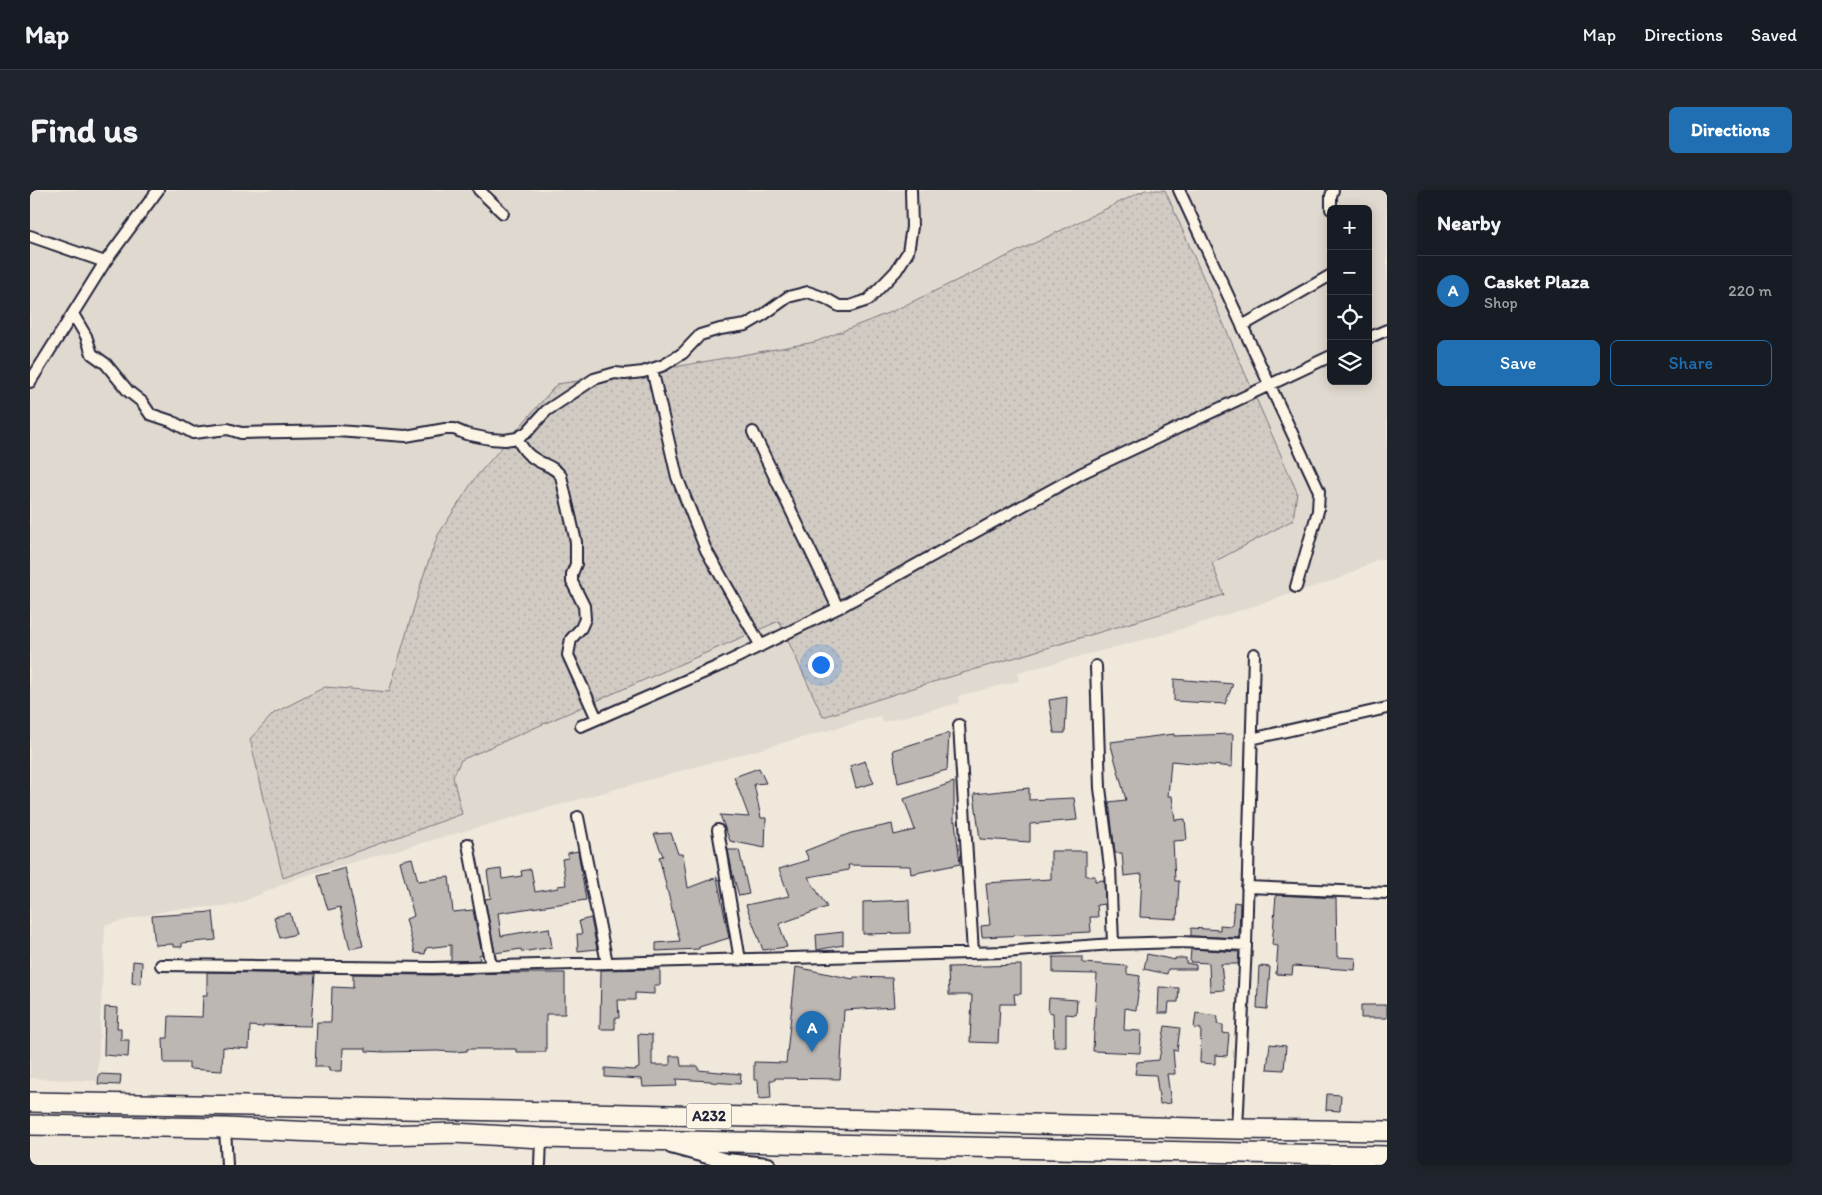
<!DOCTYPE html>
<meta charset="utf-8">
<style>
:root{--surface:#171b24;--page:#20242c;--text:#f1f3f6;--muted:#9ea1a6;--line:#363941;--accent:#1f6fb2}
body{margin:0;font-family:Itim,sans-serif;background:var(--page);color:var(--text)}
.controls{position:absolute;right:15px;top:15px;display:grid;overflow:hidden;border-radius:8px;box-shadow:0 2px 12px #0003}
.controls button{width:45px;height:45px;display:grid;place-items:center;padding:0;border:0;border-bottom:1px solid var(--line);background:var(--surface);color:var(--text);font:25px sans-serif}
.you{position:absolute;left:790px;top:474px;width:18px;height:18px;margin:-12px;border:4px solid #fff;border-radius:50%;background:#1a73e8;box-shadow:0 0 0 8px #1a73e833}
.badge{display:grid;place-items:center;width:32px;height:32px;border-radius:50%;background:var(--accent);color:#fff;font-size:16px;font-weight:700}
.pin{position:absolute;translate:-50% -41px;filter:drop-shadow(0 1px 2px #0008)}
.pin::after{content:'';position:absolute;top:26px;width:18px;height:15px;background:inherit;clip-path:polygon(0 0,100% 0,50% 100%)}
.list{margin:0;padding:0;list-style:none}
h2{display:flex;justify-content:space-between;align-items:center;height:65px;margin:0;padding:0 20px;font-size:21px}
h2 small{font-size:16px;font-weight:400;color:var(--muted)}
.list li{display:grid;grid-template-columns:32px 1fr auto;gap:15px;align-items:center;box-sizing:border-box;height:70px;padding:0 20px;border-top:1px solid var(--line)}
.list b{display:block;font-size:19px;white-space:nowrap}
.list p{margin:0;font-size:16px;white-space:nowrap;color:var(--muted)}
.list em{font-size:16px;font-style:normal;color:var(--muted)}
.actions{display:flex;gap:10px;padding:15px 20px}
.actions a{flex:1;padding:11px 0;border:1px solid var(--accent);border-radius:8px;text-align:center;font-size:18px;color:var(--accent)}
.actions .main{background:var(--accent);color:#fff}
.icon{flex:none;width:28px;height:28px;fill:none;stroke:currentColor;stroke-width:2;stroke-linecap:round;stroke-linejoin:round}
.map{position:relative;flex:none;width:1357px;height:975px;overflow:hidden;border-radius:8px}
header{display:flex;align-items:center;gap:30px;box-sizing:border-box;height:70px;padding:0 25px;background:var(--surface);border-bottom:1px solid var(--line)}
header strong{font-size:24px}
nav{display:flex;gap:28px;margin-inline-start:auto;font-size:18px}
.intro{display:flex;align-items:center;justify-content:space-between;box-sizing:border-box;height:120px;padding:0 30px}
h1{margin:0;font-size:35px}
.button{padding:12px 22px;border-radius:8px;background:var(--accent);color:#fff;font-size:18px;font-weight:700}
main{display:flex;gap:30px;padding:0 30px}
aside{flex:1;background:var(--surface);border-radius:8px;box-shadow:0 2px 12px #0003}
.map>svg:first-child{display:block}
.built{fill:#e0d9cf;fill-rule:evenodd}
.grass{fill:url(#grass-dots);stroke:#7a767f}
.building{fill:#bcb7b3;stroke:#22223b}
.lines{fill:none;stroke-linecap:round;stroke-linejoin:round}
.street-casing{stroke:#22223b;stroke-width:14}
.secondary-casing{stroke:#22223b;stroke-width:18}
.highway-casing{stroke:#22223b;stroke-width:22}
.street{stroke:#fcf5e5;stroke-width:10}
.secondary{stroke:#fcf5e5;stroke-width:14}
.highway{stroke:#fcf5e5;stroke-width:19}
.labels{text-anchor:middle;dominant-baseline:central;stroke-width:4;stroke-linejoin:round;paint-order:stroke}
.shield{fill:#fcf5e5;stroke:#63616e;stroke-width:1}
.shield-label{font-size:15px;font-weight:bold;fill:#22223b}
</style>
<header>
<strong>Map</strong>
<nav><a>Map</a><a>Directions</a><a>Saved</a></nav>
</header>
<div class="intro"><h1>Find us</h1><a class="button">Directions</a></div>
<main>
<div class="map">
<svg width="1357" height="975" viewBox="0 0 1357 975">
<defs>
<pattern id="grass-dots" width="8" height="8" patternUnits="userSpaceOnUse" patternTransform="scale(1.25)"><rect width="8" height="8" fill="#d1cbc3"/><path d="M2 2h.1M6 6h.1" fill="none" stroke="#b3aea8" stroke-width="1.8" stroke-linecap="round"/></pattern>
</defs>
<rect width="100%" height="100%" fill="#efe8db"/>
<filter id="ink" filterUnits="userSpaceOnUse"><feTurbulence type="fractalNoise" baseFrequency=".02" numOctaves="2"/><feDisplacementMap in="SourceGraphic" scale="10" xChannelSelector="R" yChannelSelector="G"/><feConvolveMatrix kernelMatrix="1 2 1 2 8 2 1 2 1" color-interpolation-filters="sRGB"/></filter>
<g filter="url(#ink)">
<path class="built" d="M0 0H1357V369L1346 370 1311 388 1139 443 987 483 989 491 928 506 929 513 853 532 850 526 485 627 270 687 205 715 139 720 75 735 67 891 0 888ZM1301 19H1338V191H1301Z"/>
<path class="grass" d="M1115 0H1135L1267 302 1263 330 1182 373 1194 405 893 495 793 527 749 431 431 570 423 587 432 624 253 688 220 549 244 523 295 497 359 502 393 387 408 345 445 288 527 194 650 176 785 152 863 121Z"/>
<path class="building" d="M1144 489 1203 494 1195 514 1144 511Z
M1037 507 1035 543H1024L1019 510Z
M919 543 917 580 868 593 863 560Z
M1144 544V546L1203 544 1202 577 1141 571 1138 606H1142L1145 630 1155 629 1157 650 1143 651 1145 691H1149L1147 729 1110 727 1112 684 1094 686 1092 663H1085L1079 612 1096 610 1080 552Z
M835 571 844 593 826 598 820 576Z
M729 578 736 593 724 594 731 628H736L735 658 700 651 690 625 719 627 704 587Z
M924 592V632L925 631 930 674 881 684 880 676 818 675 819 680 778 687 797 717 749 734 757 757 733 760 716 715 759 706 749 679 779 670 775 661 821 643 862 634 864 645 885 640 874 609Z
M999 598V610L1044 608 1047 630 1000 634V652L950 649 944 604Z
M641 643 648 664H653L658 698 687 687 699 748 669 757V759L626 761V753L650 751 629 667 633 666 624 644Z
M698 660H709L719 704 709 706 703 685Z
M548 661 556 710 468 723 471 746 519 738 522 757 492 762 491 759 465 763 455 709 461 708 457 681 471 679 472 689 492 686 491 681 501 679 505 702 528 698 527 696 536 695 532 669 538 668V663Z
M1021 661H1056V686H1065V691L1074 690 1075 714 1067 715 1068 727H1060L1061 742 952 747 951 736 960 735 956 693 1021 689Z
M382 668 388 691 419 687 423 722 443 720 452 764 449 765 450 770 421 771V755L396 758 395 764 385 763 376 729 384 726 370 671Z
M315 678 333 756 320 759 310 717 298 720 288 686Z
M1246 705 1306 708 1307 767 1326 768 1325 780 1263 776 1262 785 1246 784 1248 756 1242 755Z
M879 710 880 743 833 744V712Z
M1204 712 1210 713 1209 748 1161 746V738L1190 740V735L1202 736Z
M183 722 186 750 152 753V757H143V754L125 755 122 726Z
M260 723 266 744 250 748 244 727Z
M561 728 567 759 548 761 547 744H552L549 731Z
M813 742V755L787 760 786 745Z
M1161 759 1209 762 1208 774H1191L1194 800 1180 801 1179 773 1160 772Z
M1117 764 1145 770V768H1156V773L1166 775V779H1138L1137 784 1114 779Z
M1023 767H1053V773L1097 776V784L1110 786 1106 820 1095 818 1094 840 1111 841 1110 863 1063 861 1067 784 1023 783Z
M103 771 112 772 111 794 102 793Z
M991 775V804H984L985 814H970L968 853 940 852 942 805H919L918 777Z
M1229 776 1240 777 1237 819 1227 818Z
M766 777 823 789 824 787 862 788 864 817 814 820 810 889 745 888V890H740L741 908 729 909 728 890H724V872L756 873Z
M630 779V795H624V804L605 803V810H588L589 828H585V839H570L571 780Z
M177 782 285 784 281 836 233 835V837L220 836 219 859 193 857 192 881 159 879V873H134L133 848H138L139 826 172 827 173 805H177Z
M479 783H535V824H516V862H486V859H437V861L425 862 407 861 353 862 336 861V858H313L312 881H299V877H285L287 832H301L302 797 323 798V784L403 785Z
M1129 797 1149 798 1148 812H1139L1138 823H1128Z
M1019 808 1047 810 1046 825 1036 824V857H1024L1023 823 1018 822Z
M1331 815H1357V828H1331Z
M75 817 88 818 87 838H91V850H99L98 867 74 865Z
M1166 823 1188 826 1187 834 1193 835V843L1199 844 1197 866 1185 865V874L1170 873 1171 839 1164 838Z
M1135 836 1150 838 1147 861 1143 860 1145 884H1137L1141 913 1130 914 1126 885 1105 884 1107 872 1129 870Z
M608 844 622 845V875H640V866H650L651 876H668V880L711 884 710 894 681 892V891L646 889 647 896 613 897 612 889 575 887V878L604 880 609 878Z
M1240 854 1256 856 1254 880 1237 879Z
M69 884 91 885 90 895 68 894Z
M1297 904 1311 905 1310 921 1296 920Z"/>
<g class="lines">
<defs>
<path id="street" d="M449 0 473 23
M1149 0 1289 301 1288 321 1266 397
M1301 19V6L1303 0
M0 46 75 72
M43 124 56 146 62 164 76 174 98 201 112 212 120 224 141 231 163 243 198 239 211 243 307 241 376 246 415 239H424L436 244 460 249 475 250 487 248 497 242 516 221 564 189 585 183 595 184 613 182 634 175 653 163 670 145 690 139 716 135 733 125 758 107 778 102 795 108 809 116H820L838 110 866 81 878 62 882 37 881 0
M1212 136 1301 85
M1338 148 1357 140
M622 179 647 287 676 360 731 456
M0 192 75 72 128 0
M723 242 808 418
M487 248C491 256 495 263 502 267 512 275 523 275 531 286L546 352V374L542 384V392L554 416 555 429 551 438 541 449 538 465 567 529
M1066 476 1070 598 1080 677 1083 754
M929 535 943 763
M551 536 691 475 808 418 1052 283 1301 166
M1221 549 1357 518
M548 627 577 773
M688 640 710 770
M438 654 461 776
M1217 697 1357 703
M131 775 403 778 974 762 1083 754 1150 752 1216 755
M195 938 197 975
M1207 939 1216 755 1224 464
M510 975 511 948"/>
<path id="secondary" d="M641 956 696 971 738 975"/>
<path id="highway" d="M0 912 480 921 1207 939 1357 941
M0 935 195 938 353 945 424 943 511 948 1357 966"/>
</defs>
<use href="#street" class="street-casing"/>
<use href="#secondary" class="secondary-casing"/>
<use href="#highway" class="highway-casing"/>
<use href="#street" class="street"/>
<use href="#secondary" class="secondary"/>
<use href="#highway" class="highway"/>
</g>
</g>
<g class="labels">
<rect class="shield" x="656.5" y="913.5" width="45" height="25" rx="4"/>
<g class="shield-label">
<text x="679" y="926">A232</text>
</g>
</g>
</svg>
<div class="controls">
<button>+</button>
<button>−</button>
<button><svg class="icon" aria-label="locate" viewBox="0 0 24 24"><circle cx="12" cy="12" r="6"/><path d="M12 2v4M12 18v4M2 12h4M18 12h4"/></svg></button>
<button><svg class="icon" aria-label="layers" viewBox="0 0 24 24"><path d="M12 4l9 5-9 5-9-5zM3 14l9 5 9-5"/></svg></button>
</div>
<div class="you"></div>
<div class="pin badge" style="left:782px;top:862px">A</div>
</div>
<aside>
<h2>Nearby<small></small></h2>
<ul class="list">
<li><span class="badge">A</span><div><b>Casket Plaza</b><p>Shop</p></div><em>220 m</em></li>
</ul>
<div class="actions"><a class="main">Save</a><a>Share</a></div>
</aside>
</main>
